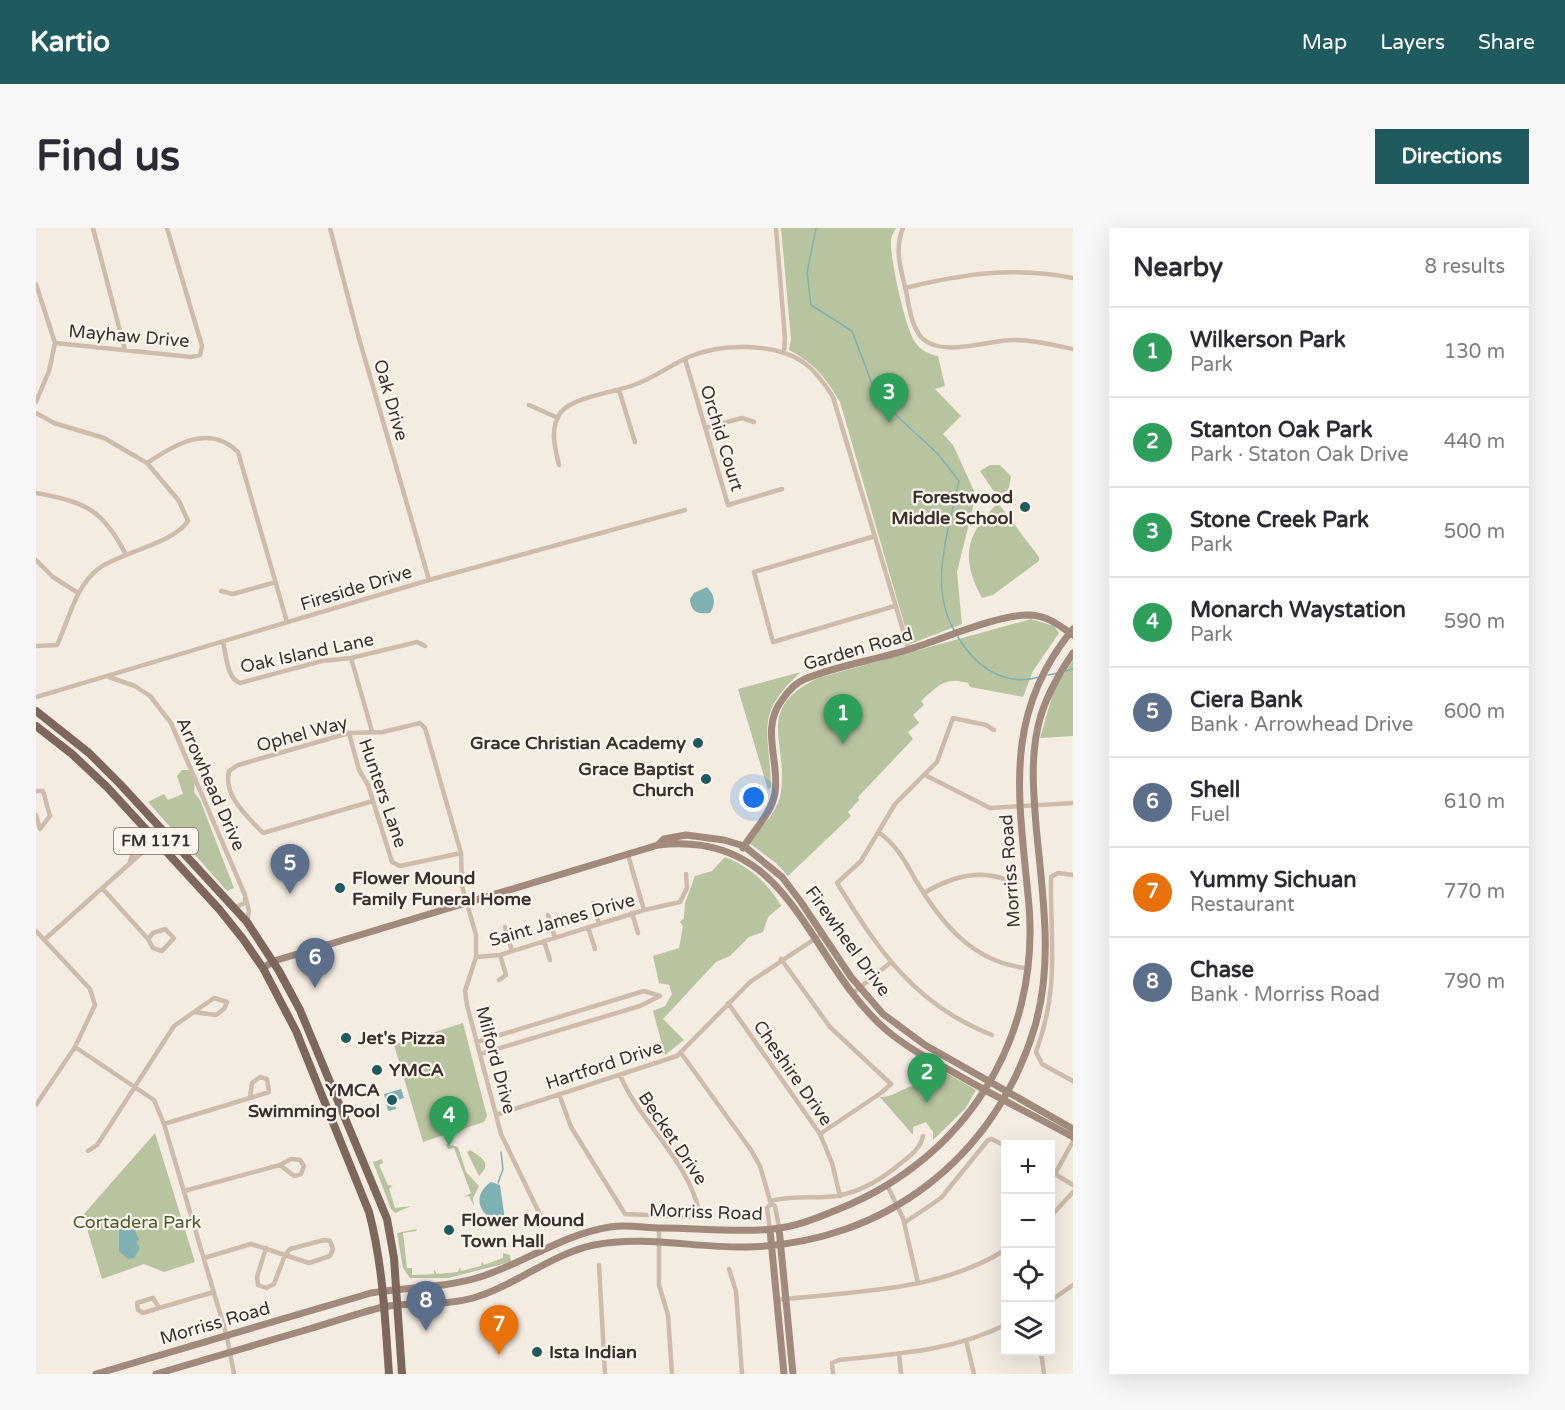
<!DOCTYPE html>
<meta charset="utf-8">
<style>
:root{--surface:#fff;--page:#f7f7f7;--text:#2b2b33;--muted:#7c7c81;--line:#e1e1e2;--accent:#1f5a5e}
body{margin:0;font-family:"Varela Round",sans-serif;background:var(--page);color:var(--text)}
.controls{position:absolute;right:18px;bottom:18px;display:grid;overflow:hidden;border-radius:0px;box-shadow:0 6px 24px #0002}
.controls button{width:54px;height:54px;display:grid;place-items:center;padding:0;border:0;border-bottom:2px solid var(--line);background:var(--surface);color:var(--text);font:30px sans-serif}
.you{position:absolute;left:718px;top:570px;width:21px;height:21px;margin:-15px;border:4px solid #fff;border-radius:50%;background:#1a73e8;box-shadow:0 0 0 9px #1a73e833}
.badge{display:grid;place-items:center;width:39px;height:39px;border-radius:50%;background:var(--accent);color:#fff;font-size:20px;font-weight:700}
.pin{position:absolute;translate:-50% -50px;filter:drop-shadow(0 2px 3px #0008)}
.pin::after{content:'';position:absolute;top:32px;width:21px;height:18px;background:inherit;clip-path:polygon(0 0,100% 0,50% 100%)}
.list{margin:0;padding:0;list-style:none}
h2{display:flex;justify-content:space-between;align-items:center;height:78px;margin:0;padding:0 24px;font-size:26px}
h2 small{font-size:20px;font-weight:400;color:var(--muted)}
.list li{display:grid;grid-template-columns:39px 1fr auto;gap:18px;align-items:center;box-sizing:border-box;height:90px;padding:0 24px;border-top:2px solid var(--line)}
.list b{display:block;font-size:22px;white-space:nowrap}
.list p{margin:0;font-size:20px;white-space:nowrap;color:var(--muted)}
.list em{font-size:20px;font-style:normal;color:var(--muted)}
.icon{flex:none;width:33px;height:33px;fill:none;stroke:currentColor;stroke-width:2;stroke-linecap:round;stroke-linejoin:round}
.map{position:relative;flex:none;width:1037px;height:1146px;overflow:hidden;border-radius:0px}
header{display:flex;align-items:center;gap:36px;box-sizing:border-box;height:84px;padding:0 30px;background:var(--accent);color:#fff}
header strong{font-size:28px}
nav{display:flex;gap:33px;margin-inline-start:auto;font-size:21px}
.intro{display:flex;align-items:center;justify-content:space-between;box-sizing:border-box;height:144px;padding:0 36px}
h1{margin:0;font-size:42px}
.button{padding:15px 27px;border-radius:0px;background:var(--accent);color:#fff;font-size:21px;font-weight:700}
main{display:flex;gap:36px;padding:0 36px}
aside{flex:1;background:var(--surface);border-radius:0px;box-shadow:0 6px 24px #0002}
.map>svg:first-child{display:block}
.green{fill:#b8c4a0}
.water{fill:#7fb0b2}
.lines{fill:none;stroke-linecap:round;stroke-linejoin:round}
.stream{stroke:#7fb0b2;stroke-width:1.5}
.street{stroke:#cdbbac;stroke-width:4.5}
.secondary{stroke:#a18a7d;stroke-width:7}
.primary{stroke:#7d675c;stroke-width:8}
.poi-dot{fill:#1f5a5e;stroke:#fbf5ee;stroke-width:2}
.labels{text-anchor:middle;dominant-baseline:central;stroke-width:4.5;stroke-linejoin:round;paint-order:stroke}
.shield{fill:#fbf5ee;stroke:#756b66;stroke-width:1.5}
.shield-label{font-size:16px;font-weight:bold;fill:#3b302b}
.street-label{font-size:18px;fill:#3b302b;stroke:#fbf5ee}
.poi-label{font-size:18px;font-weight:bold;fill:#3b302b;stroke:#fbf5ee;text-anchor:start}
.park-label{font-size:18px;fill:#4a5a2e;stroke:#fbf5ee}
</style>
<header>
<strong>Kartio</strong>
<nav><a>Map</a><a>Layers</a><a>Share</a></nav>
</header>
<div class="intro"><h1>Find us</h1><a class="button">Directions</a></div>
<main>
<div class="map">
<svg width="1037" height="1146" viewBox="0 0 1037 1146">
<rect width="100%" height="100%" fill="#f4ebe1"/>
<path class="green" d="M745 0H860C858 4 855 8 855 13 854 30 869 100 879 114 885 123 893 126 902 128L909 158 899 161 925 188 907 206 917 217 940 267 921 344 926 396 874 416 804 174C790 150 778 135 753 122L755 111Z
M954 237H964L975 248 972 266 961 268 944 243Z
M962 275 1003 329V333L957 367 946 370C924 329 930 306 962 275Z
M995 391 1018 398 1023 405 997 443 987 469 934 459 932 455C908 449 903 457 885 473L888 477 877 487 883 495 872 504 877 511 822 569 823 572 812 584 815 588 752 648 740 635 713 615C723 602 740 585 744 569 755 517 715 482 782 450Z
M1037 432V508L1004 510 1018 462Z
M765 444C717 487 734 503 735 559L732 562 702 461Z
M146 542H153L159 554 158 564 164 572 198 660 191 663 112 574 128 566 132 572 147 566 141 548Z
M689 629C714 639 732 655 745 678L732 689 727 704 713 709 694 728 680 734 627 791 648 812 629 827 617 783 629 778 636 766 633 757 623 755 617 728 643 720 647 698 644 694 648 690 649 675 659 648 676 643Z
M427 795 451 888 448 894 387 914 358 817Z
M893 835 940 862 929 881 897 912V904L890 894 877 899V907L844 869C858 869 864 861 877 858Z
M119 905 159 1034 128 1044 108 1036 66 1051 47 987Z
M410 916 422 919 430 944 443 958 437 970 438 978 433 968 428 969 435 965 418 920 412 921Z
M434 922C445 929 457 935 443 948L431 924Z
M346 931 347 935 343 937 352 957 357 958 353 960 359 980 375 978 359 985 355 981 337 934Z
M381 1001 380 1003 367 1005 371 1040H376V1047L398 1046V1042L401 1046 422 1044 424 1039 425 1043 445 1038 446 1033 448 1037 467 1030V1025L474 1027 475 1034 412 1050H374L367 1040 361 1005Z"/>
<path class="water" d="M671 359C679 367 680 376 674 385 662 386 655 385 654 371L658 365Z
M365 861 368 870 358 873 360 881 352 883 348 866Z
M455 954 464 957 469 992C447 995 432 969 455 954Z
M93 997 98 1000 103 1012 100 1014 104 1020 98 1030 92 1031 83 1023V1002Z"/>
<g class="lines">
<path class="stream" d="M780 0 771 45 775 77 816 103 836 156 848 176 902 226 923 253C913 301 892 357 918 402
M922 409C940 439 968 459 1004 449
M1029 443 1037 441
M1012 447 1022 445
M462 955 467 941 465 924"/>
<path class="street" d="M57 0 89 122
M294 0 322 107 393 352
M740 0 749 110 748 124
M867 0C858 21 865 42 870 63 873 78 875 98 886 110 906 130 951 112 978 112 998 112 1018 117 1037 121
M0 56 19 115 13 143 0 174
M869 60C926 46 979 38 1037 50
M19 115 155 129 164 127 166 118 131 0
M649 131 692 277 746 261
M583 162 599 214
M493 177 522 190
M0 185 18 195 68 210 111 235 143 273 152 293C137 316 84 324 62 341 39 359 33 392 21 417L0 418
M669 200 706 190 718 194
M111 235C138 217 173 195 202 224L251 394
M523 237C519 220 513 200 525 184 537 169 580 164 598 157 618 150 636 136 655 128 687 115 738 115 767 134 780 143 789 156 797 169L873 422
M0 265C49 274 67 281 90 327
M839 308 718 344 737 414 859 378
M0 332 17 349 42 365
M185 363 197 366 240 354
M187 414C190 426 191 451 204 455L286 433 315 430 381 414 389 418
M315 430 336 503
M73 449 99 458 114 468 135 495 209 667 213 683 211 693
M0 469 393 352 649 282
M313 505 323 542 332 557 356 634 364 638 425 625
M889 547 954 580 1037 575
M0 563H7L14 588 4 601 0 587
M337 573 227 605C211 588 187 568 193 543L202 537 313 505 347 504 384 495 389 500 425 625 426 658 440 707V729L429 763 431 777 465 906 509 997
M842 604C860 616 869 633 879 651 905 695 937 735 991 740
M592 627 608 682
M94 633 97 625 123 599
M1037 647 1022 645 1015 649C1014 716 1024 758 1000 824L1006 836 1037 853
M66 660 112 711 117 720 126 723 138 710 129 701 117 705 112 711
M888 665C913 650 944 640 973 653
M557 675 563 696
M197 680 209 675V669
M596 685 602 705
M512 687 519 710
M469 699 476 723
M552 699 559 721
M0 703 54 761 59 777 39 819 0 877
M8 712 128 605
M508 713 514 732
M440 729 464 727 608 682 644 674 651 660 650 646
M745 731 794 799 855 856 845 865 784 906
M463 752 470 747 464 727
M816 766 854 735
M692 775 784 906 796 935 804 968
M956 807C879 777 843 723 801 655L825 633 859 576 901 534 917 490 950 497 958 502
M441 814 608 763 624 768 604 778 444 826
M39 819 118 872 128 896 191 1109 198 1146
M645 825 715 922 724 938 735 976 739 978 743 1000
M224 849 231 851 233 864 214 870 216 855Z
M523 866 535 899 589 986 656 989 664 987C653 932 605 897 584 847
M460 887 641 828 714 754 786 706
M128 896 214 870
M52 923 61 917 71 902 138 798 158 784 180 787 188 781 191 774 178 770 158 784
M1014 943 1037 957
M1019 946 1037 913
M851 957 867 990 882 1055
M148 963 244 937 258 948 265 946 268 938 264 932 255 931 244 937
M734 973C756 968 768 970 789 969 817 968 844 953 865 935 875 927 884 921 887 908
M1014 989 1037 964
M868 995 905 970 952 912 956 911 969 918
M623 1000V1057L632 1087 636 1146
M734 1002 731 980 735 976
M288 1012 294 1013 297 1021 294 1028 273 1035 249 1027 254 1021Z
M168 1030 215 1016 249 1027 238 1056 230 1060 222 1057 221 1049 230 1020
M563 1037 569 1146
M693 1041 700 1063 706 1146
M117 1070 123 1080 107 1085 102 1082 101 1075Z
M741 1072C817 1063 903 1064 969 1022
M1014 1073 1037 1057
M123 1080 178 1064
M930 1112 938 1146
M1005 1124 1008 1146
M863 1125 865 1146
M797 1146 796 1135 803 1132C860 1126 917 1123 969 1097"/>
<path class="secondary" d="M622 617 628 611 650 607 688 612 708 618 746 649 765 674 815 749 847 786 889 817 1037 901
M707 620C718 602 735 586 739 565 744 534 724 500 746 472 752 463 759 455 769 451 803 437 840 432 874 421 908 411 957 388 992 387 1011 387 1023 397 1037 407
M227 740 238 733 622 617C755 601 768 728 848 800 868 818 893 831 917 844 956 867 997 887 1037 909
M743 1000 757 1146
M734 1002 748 1146
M60 1146 335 1065C371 1059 409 1060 444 1049 488 1035 528 1006 574 999 592 996 608 1000 626 1000 663 1000 700 1005 736 1001 760 999 781 990 803 981 928 931 1004 813 993 678 984 574 964 489 1037 401
M120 1146C171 1131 222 1116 273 1101 298 1094 322 1085 347 1079 377 1073 406 1079 437 1070 479 1058 515 1026 558 1017 608 1007 659 1020 710 1019 848 1016 960 930 999 798 1018 733 1006 664 1000 597 997 560 994 523 1005 487 1012 465 1024 444 1037 425"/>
<path class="primary" d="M0 483 53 525 84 556 211 694 243 743 264 782 351 991 358 1030 366 1146
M0 498 36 526 71 559 183 681 207 711 227 740 260 803 333 984C347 1037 349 1091 353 1146"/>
</g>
<g class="poi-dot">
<circle cx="989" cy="279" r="6"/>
<circle cx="662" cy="515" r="6"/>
<circle cx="670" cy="551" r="6"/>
<circle cx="304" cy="660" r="6"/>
<circle cx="310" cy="810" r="6"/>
<circle cx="341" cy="842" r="6"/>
<circle cx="356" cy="872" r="6"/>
<circle cx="413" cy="1002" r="6"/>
<circle cx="501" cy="1124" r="6"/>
</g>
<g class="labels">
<rect class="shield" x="78" y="600" width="84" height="26" rx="4.5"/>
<g class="shield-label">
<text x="120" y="613">FM 1171</text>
</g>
<g class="street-label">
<text transform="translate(93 108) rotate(5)">Mayhaw Drive</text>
<text transform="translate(355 172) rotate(74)">Oak Drive</text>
<text transform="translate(686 210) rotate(73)">Orchid Court</text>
<text transform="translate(320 360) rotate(-17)">Fireside Drive</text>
<text transform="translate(822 421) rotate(-16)">Garden Road</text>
<text transform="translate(271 425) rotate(-12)">Oak Island Lane</text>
<text transform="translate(266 506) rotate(-15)">Ophel Way</text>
<text transform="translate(175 556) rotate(66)">Arrowhead Drive</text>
<text transform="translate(347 565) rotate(71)">Hunters Lane</text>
<text transform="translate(974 643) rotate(-94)">Morriss Road</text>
<text transform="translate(526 692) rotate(-16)">Saint James Drive</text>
<text transform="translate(812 713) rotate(54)">Firewheel Drive</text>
<text transform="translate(460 832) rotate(75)">Milford Drive</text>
<text transform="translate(568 837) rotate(-18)">Hartford Drive</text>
<text transform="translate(757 845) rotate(55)">Cheshire Drive</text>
<text transform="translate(637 910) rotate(56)">Becket Drive</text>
<text transform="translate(670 984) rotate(2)">Morriss Road</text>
<text transform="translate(179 1095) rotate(-16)">Morriss Road</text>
</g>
<g class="poi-label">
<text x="977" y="269" text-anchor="end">Forestwood<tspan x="977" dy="21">Middle School</tspan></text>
<text x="650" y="515" text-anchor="end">Grace Christian Academy</text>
<text x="658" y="541" text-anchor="end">Grace Baptist<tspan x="658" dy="21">Church</tspan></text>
<text x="316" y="650">Flower Mound<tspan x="316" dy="21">Family Funeral Home</tspan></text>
<text x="322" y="810">Jet's Pizza</text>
<text x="353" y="842">YMCA</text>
<text x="344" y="862" text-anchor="end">YMCA<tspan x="344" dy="21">Swimming Pool</tspan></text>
<text x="425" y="992">Flower Mound<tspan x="425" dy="21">Town Hall</tspan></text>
<text x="513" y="1124">Ista Indian</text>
</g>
<g class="park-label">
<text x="101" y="994">Cortadera Park</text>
</g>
</g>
</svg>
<div class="controls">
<button>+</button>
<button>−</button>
<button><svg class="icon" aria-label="locate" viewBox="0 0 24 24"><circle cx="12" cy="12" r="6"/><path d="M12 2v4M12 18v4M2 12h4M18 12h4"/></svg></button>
<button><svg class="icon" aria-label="layers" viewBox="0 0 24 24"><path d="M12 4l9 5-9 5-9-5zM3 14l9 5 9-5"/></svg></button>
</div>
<div class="you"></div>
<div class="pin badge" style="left:807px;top:516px;background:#2e9e5b">1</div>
<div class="pin badge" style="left:891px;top:875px;background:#2e9e5b">2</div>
<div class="pin badge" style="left:853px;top:195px;background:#2e9e5b">3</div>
<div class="pin badge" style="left:413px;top:918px;background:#2e9e5b">4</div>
<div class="pin badge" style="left:254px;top:666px;background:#5c6f8a">5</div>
<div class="pin badge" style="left:279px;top:760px;background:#5c6f8a">6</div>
<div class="pin badge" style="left:463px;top:1127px;background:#e8710a">7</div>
<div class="pin badge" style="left:390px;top:1103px;background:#5c6f8a">8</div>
</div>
<aside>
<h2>Nearby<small>8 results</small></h2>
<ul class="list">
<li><span class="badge" style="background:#2e9e5b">1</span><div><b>Wilkerson Park</b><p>Park</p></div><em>130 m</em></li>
<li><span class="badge" style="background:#2e9e5b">2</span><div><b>Stanton Oak Park</b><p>Park · Staton Oak Drive</p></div><em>440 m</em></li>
<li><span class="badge" style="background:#2e9e5b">3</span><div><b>Stone Creek Park</b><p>Park</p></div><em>500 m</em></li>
<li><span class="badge" style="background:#2e9e5b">4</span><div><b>Monarch Waystation</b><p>Park</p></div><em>590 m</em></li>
<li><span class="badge" style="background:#5c6f8a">5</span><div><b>Ciera Bank</b><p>Bank · Arrowhead Drive</p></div><em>600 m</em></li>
<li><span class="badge" style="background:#5c6f8a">6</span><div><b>Shell</b><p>Fuel</p></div><em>610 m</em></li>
<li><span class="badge" style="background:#e8710a">7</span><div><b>Yummy Sichuan</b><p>Restaurant</p></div><em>770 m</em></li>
<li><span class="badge" style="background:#5c6f8a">8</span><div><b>Chase</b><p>Bank · Morriss Road</p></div><em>790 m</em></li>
</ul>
</aside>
</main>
